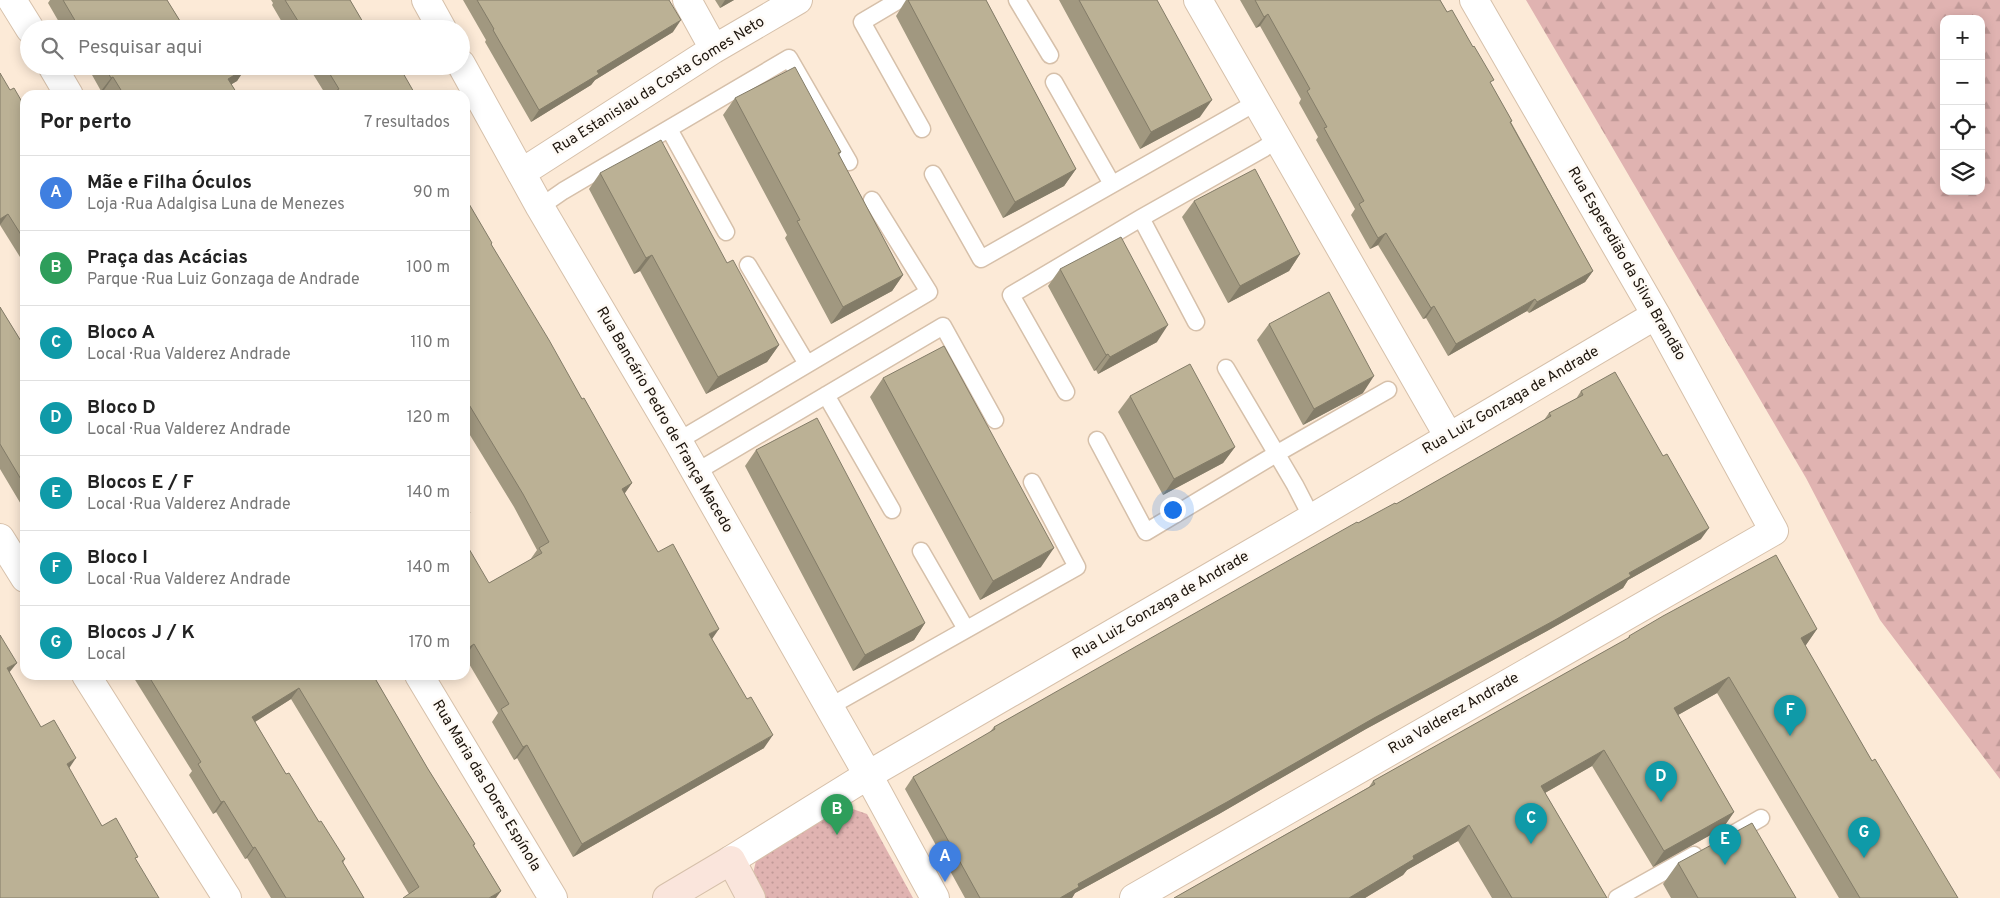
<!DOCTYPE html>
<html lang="pt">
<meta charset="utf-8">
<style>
:root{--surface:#fff;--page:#f6f6f6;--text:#222;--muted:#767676;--line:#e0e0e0;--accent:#3e847c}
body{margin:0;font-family:Overpass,sans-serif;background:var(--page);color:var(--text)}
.controls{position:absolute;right:15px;top:15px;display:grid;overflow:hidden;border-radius:10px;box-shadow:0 2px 12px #0003}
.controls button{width:45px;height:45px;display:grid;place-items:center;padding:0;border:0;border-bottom:1px solid var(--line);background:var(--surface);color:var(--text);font:25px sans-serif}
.you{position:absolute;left:1172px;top:509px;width:18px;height:18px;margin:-12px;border:4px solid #fff;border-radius:50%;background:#1a73e8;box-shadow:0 0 0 8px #1a73e833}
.badge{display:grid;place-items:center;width:32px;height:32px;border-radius:50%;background:var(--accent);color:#fff;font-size:16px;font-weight:700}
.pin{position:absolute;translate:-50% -41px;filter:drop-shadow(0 1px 2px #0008)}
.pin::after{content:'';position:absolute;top:26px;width:18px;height:15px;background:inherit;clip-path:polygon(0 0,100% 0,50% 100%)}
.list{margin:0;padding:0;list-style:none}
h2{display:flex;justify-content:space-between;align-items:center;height:65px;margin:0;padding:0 20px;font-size:21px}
h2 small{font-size:16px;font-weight:400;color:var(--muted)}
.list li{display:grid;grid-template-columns:32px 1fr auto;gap:15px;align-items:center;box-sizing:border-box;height:75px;padding:0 20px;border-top:1px solid var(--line)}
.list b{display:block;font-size:19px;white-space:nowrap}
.list p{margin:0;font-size:16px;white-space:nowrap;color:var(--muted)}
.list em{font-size:16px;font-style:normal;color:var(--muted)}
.icon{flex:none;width:28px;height:28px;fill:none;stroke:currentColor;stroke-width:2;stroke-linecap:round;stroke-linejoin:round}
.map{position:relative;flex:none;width:2000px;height:898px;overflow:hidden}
.search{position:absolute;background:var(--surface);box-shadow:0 2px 12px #0003;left:20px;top:20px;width:450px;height:55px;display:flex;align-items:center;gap:12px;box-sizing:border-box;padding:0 18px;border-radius:28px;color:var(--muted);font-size:19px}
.panel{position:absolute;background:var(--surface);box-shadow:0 2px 12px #0003;left:20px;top:90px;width:450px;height:590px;border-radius:15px}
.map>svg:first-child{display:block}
.forest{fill:url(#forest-firs);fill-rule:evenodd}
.park{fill:url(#park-dots)}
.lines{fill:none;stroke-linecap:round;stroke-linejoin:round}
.lane-casing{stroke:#d6c0aa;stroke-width:19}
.street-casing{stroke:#d6c0aa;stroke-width:30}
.secondary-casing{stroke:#d6c0aa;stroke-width:30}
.lane{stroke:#fff;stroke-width:16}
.street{stroke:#fff;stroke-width:28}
.secondary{stroke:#fae5dc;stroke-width:28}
.wall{fill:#a19880}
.shaded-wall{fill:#837c68}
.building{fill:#bbb195;stroke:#837c68}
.labels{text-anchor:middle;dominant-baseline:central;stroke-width:5;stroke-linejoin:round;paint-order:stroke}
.street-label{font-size:15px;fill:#1d150d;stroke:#fefaf5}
</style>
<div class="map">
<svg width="2000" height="898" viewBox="0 0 2000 898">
<defs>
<pattern id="forest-firs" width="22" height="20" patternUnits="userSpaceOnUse" patternTransform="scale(1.25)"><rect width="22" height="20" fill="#e0b3b1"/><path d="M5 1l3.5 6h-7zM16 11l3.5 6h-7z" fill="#c09997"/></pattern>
<pattern id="park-dots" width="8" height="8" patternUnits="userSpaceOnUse" patternTransform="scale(1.25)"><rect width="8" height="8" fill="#e0b3b1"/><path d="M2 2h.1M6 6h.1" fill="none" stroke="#c09997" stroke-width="1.8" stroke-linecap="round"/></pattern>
</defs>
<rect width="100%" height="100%" fill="#fcead7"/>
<path class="forest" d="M1526 0H2000V779L1880 620 1806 478ZM1944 19H1981V191H1944Z"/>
<path class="park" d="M847 807 867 814 913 898H765L753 874 757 856Z"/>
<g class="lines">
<defs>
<path id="lane" d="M899 0 862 22 922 129
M1017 0 1050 55
M1054 82 1112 184
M669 129 726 232
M933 174 981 259 1257 102
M540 207 563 191 789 58 849 162
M1141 218 1196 322
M748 265 807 364
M1226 368 1295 485 1312 518
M1066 392 1011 295 1141 218 1263 149 1278 139
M826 395 892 510
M1097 440 1146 532 1276 454 1388 390
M678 441 929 292 872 200
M696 472 943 326 995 420
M921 551 966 629
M829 707 1077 567 1032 482
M1733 834 1761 818
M1617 898 1694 855"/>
<path id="street" d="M12 0 30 29
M426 0 442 29
M687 0 714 49
M1198 0 1449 437
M461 64 540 207 678 441 868 775 935 898
M52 66 69 95
M521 173 714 49 798 0
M0 538 25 578
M86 675 227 898
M419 675 553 898
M731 860 868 775 1312 518 1656 315
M1134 898 1774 531 1656 315 1474 0"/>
<path id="secondary" d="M667 898 731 860 751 898"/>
</defs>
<use href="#lane" class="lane-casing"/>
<use href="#street" class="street-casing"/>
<use href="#secondary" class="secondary-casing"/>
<use href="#lane" class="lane"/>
<use href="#street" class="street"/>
<use href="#secondary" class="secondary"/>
</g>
<path class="wall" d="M50 0H167L185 29H63L48 3Z
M271 0H350L367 29H286L272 5 273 3Z
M463 0H669L673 32 595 80 591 85 531 122 485 42 486 40Z
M715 0H734L720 8Z
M906 0H986L1076 169 1064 186 1003 218 896 16Z
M1059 0H1157L1200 117 1140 149Z
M1240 0H1440L1491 84 1512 121 1511 122 1593 271 1585 282 1529 313 1527 311 1448 356 1426 318 1423 319 1378 245 1370 249 1351 215 1355 209 1316 140 1318 137 1299 103 1301 99 1260 26 1256 28Z
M87 66H245L237 81 231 84 238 95H107L104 90 101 91Z
M308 66H399L414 95H326Z
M10 90 25 107V265L0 225Z
M735 98 841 152 839 155 903 275 892 291 831 324 785 238 787 235 723 115Z
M600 173 727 263 779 345 767 362 706 394 640 271 634 274 589 189Z
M465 197 491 244 582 399 632 483 624 493 658 552 712 639 764 748 573 857 517 758 514 760 492 722 498 713 465 657 489 583 530 560 537 550 514 507 465 427Z
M1194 201 1300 254 1289 271 1228 303 1182 217Z
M1060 269 1157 342 1098 374 1096 370 1094 371 1048 286Z
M0 307 24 346 25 345V511L0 469Z
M1269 324 1363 393 1303 425 1257 340Z
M883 378 1041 567 980 600 870 397Z
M1581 391 1701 539 1628 580 1623 588 1547 631 1366 729 1219 814 1075 893 1072 898H965L905 789 913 777 989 733 994 727 1358 523 1396 504 1544 420 1549 413 1576 399Z
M1130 396 1235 447 1223 463 1163 495 1118 412Z
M756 450 925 623 914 640 853 671 745 466Z
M1817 629 1805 646 1872 761 1958 898H1839L1717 693 1678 715 1734 812 1723 828 1653 867 1592 766 1545 793 1607 898H1492L1458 841 1407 870 1403 875 1365 898H1174L1369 787 1373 781 1627 639 1629 636Z
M132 675H373L428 769 475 844 474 846 501 891 409 894 291 699 255 722 286 774 345 859 343 863 364 898H271L247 858 245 859 216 812 213 814 189 775 192 771Z
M1678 863 1796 898H1671L1663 884Z"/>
<path class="shaded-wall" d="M725 0H734L720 8Z
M1268 14 1260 26 1256 28 1264 17Z
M681 20 673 32 595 80 591 85 531 122 539 110 597 71Z
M246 68 237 81 219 92 228 79Z
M113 77 104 90 101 91 111 78Z
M1212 100 1200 117 1140 149 1151 132Z
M1076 169 1064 186 1003 218 1015 202Z
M8 214 0 225V219Z
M1386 233 1378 245 1370 249 1378 238Z
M1300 254 1289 271 1228 303 1240 286Z
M652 255 640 271 634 274 646 258Z
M1593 271 1585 282 1529 313 1537 302Z
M903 275 892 291 831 324 843 307Z
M1535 299 1527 311 1448 356 1456 344Z
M1434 306 1426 318 1423 319 1431 308Z
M1168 325 1157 342 1098 374 1110 357Z
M779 345 767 362 706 394 718 377Z
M1108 354 1096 370 1094 371 1106 355Z
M1374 376 1363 393 1303 425 1314 409Z
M1235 447 1223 463 1163 495 1174 479Z
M632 483 623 496 622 489Z
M470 513 465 521V517Z
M1709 528 1701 539 1628 580 1623 588 1547 631 1366 729 1219 814 1075 893 1072 898H1060L1078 884Z
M1054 548 1041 567 980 600 993 581Z
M925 623 914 640 853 671 865 655Z
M719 629 710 642 709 634Z
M1817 629 1806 645 1789 654 1801 638Z
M474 644 465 657V658V650Z
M17 663 8 674 7 668Z
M1729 677 1717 693 1662 724 1674 708Z
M299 688 291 699 244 729 252 717Z
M773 735 764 748 573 857 582 844Z
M527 745 517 758 514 760 523 747Z
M1604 750 1592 766 1529 802 1541 786Z
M76 758 68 770 67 764Z
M224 801 216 812 213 814 221 802Z
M1734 812 1723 828 1653 867 1664 851Z
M1469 825 1458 841 1407 870 1403 875 1365 898H1349L1413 856Z
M255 847 247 858 245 859 253 848Z
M501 891 496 898H489Z"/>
<path class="building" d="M63 0H167L185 29H80Z
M285 0H350L367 29H303Z
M477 0H669L681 20 597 71 599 74 539 110 493 30 494 29Z
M908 0H986L1076 169 1015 202Z
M1079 0H1157L1212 100 1151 132Z
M1255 0H1440L1447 12 1452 10 1473 47 1474 46 1494 80 1490 82 1512 121 1510 122 1593 271 1537 302 1535 299 1456 344 1434 306 1431 308 1386 233 1378 238 1359 204 1364 201 1324 128 1327 127 1307 91 1310 89 1268 14 1264 17Z
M104 66H245L246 68 228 79 238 95H124L113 77 111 78Z
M325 66H399L415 94 413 95H329L339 89Z
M795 67 841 152 838 153 903 275 843 307 797 221 800 220 735 98Z
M0 73 10 90 14 88 25 107V241L8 214 0 219Z
M661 140 727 263 733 260 779 345 718 377 652 255 646 258 600 173Z
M1255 169 1300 254 1240 286 1194 201Z
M465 188 468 192 465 194Z
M465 197 492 243 491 244 549 340 582 399 584 398 632 483 622 489 658 552 673 544 719 629 709 634 747 699 751 697 773 735 582 844 527 745 523 747 501 709 509 704 474 644 465 650V542L489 583 542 553 539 548 549 542 523 494 465 398Z
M1121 237 1168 325 1110 357 1108 354 1106 355 1060 269Z
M1329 292 1374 376 1314 409 1269 324Z
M0 307 24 346 25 345V486L0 444Z
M944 346 1054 548 993 581 883 378Z
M1190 364 1235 447 1174 479 1130 396Z
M1615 372 1663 456 1667 454 1709 528 1629 573 1631 576 1555 620 1374 718 1227 802 1078 884 1079 887 1060 898H980L913 777 995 729 994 727 1142 643 1357 522 1358 523 1395 503 1396 504 1551 416 1549 413 1583 395 1581 391Z
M817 418 925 623 865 655 756 450Z
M465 504 470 513 465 517Z
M1776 555 1817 629 1801 638 1872 761 1875 759 1958 898H1860L1729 677 1674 708 1734 812 1664 851 1604 750 1541 786 1607 898H1512L1469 825 1413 856 1414 859 1349 898H1174L1375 784 1373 781 1630 637 1629 636 1663 616Z
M0 635 17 663 7 668 41 727 54 720 76 758 67 764 102 826 116 818 138 857 135 858 159 898H0Z
M148 675H373L428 769 475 844 473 845 501 891 489 898H403L419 887 299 688 252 717 286 774 289 773 319 822 321 821 345 859 342 861 364 898H286L255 847 253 848 224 801 221 802 198 764 201 762Z
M1752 823 1796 898H1698L1678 863Z"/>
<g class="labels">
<g class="street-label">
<text transform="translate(659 86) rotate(-32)">Rua Estanislau da Costa Gomes Neto</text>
<text transform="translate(1626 264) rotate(60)">Rua Esperedião da Silva Brandão</text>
<text transform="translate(1511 401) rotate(-30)">Rua Luiz Gonzaga de Andrade</text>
<text transform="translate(664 420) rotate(60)">Rua Bancário Pedro de França Macedo</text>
<text transform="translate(1161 606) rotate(-30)">Rua Luiz Gonzaga de Andrade</text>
<text transform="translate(1454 714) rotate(-30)">Rua Valderez Andrade</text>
<text transform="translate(486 786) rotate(59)">Rua Maria das Dores Espínola</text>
</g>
</g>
</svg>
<div class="controls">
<button>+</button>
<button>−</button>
<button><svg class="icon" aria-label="locate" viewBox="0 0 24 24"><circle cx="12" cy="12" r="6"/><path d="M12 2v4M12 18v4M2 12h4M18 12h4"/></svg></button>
<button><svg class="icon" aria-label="layers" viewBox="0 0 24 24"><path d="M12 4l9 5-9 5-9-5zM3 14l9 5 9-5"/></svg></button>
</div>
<div class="you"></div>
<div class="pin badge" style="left:945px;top:882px;background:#3f7fe0">A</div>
<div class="pin badge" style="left:837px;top:835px;background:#2e9e5b">B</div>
<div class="pin badge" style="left:1531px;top:844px;background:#0f9aa8">C</div>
<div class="pin badge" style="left:1661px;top:802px;background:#0f9aa8">D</div>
<div class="pin badge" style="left:1725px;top:865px;background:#0f9aa8">E</div>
<div class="pin badge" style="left:1790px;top:736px;background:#0f9aa8">F</div>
<div class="pin badge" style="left:1864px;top:858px;background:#0f9aa8">G</div>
<div class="search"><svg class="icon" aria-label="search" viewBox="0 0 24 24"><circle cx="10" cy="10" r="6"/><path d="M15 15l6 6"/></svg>Pesquisar aqui</div>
<section class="panel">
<h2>Por perto<small>7 resultados</small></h2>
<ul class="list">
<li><span class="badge" style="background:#3f7fe0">A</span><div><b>Mãe e Filha Óculos</b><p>Loja · Rua Adalgisa Luna de Menezes</p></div><em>90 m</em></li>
<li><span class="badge" style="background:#2e9e5b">B</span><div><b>Praça das Acácias</b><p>Parque · Rua Luiz Gonzaga de Andrade</p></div><em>100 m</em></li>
<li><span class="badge" style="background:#0f9aa8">C</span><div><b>Bloco A</b><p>Local · Rua Valderez Andrade</p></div><em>110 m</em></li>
<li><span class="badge" style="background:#0f9aa8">D</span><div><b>Bloco D</b><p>Local · Rua Valderez Andrade</p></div><em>120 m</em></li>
<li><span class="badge" style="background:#0f9aa8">E</span><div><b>Blocos E / F</b><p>Local · Rua Valderez Andrade</p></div><em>140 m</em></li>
<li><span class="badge" style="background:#0f9aa8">F</span><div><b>Bloco I</b><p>Local · Rua Valderez Andrade</p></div><em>140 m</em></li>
<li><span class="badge" style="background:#0f9aa8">G</span><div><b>Blocos J / K</b><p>Local</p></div><em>170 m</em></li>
</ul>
</section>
</div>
